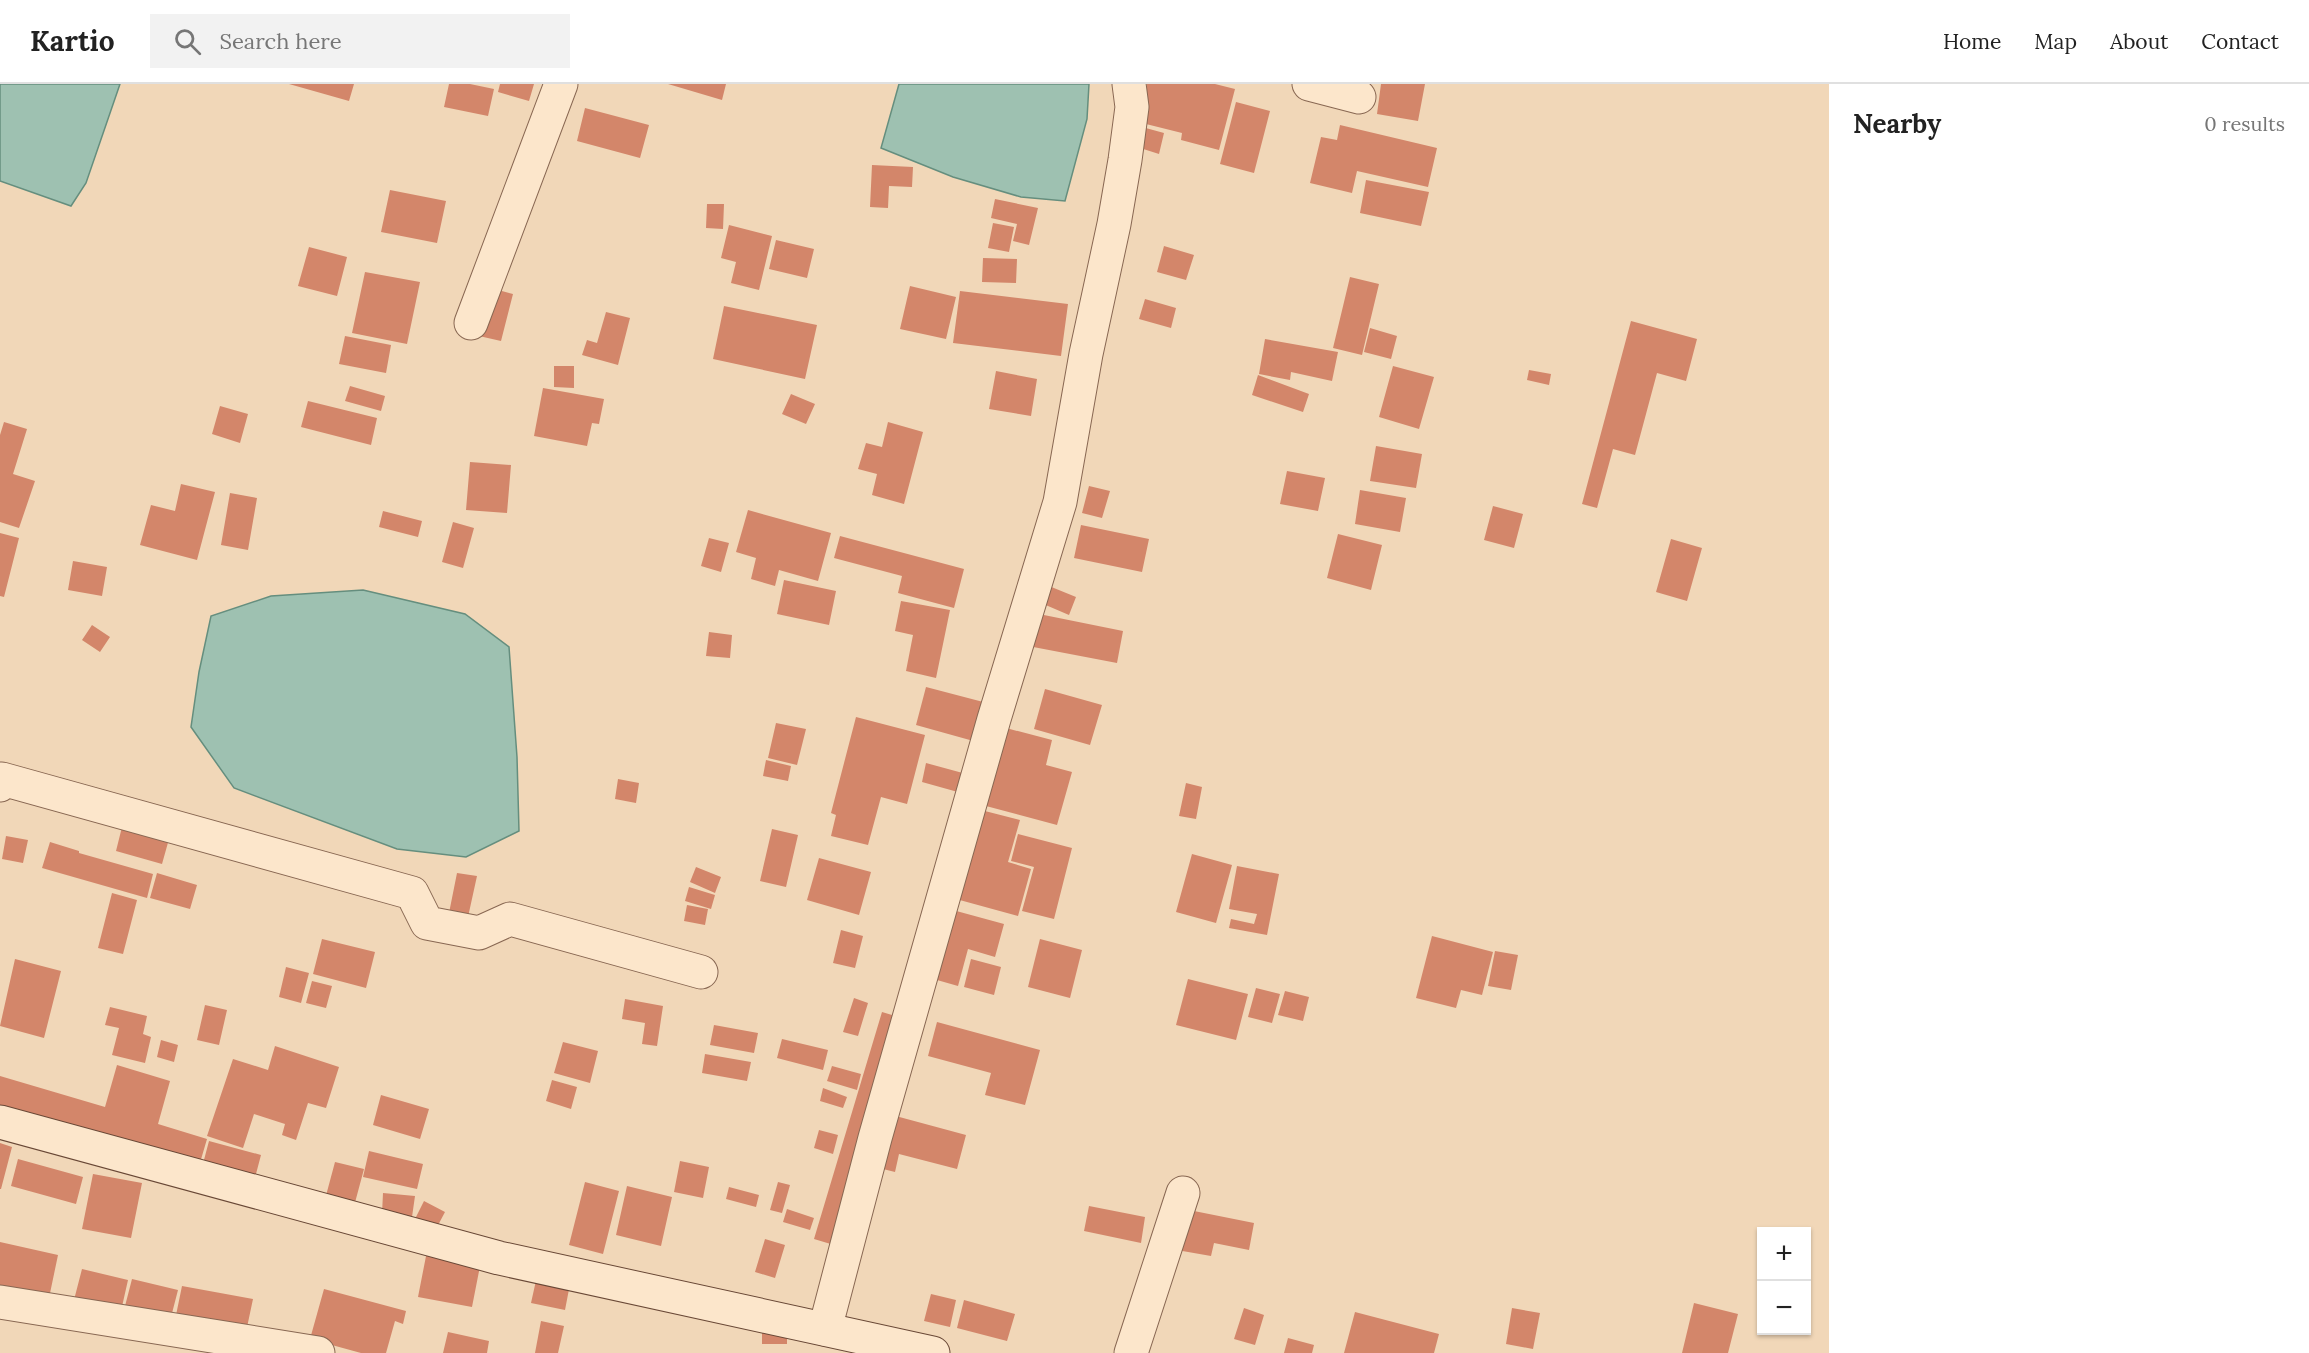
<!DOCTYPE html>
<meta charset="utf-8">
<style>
:root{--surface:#fff;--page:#f2f2f2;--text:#222;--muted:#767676;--line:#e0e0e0}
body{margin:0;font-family:Lora,serif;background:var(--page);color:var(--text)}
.controls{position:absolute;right:18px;bottom:18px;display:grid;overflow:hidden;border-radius:0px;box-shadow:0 2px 4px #0004}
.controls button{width:54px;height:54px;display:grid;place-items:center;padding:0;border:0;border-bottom:2px solid var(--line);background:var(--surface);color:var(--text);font:30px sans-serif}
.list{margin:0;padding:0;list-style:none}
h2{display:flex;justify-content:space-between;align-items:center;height:78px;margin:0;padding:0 24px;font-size:26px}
h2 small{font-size:20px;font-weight:400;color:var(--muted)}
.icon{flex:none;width:33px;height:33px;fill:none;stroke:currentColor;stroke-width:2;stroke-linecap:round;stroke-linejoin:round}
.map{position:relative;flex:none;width:1829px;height:1269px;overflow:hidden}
header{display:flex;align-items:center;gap:36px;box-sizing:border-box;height:84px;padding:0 30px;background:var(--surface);border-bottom:2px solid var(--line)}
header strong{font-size:28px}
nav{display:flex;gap:33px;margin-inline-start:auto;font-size:21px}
.search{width:420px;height:54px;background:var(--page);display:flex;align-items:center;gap:15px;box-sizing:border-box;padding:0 21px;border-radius:0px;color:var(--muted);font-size:22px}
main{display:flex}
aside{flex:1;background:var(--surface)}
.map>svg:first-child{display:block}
.water{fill:#9ec1b1;stroke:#658e7e;stroke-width:1.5}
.building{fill:#d3866a}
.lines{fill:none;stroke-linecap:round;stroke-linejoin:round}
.minor-casing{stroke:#886752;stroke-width:35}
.tertiary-casing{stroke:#886752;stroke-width:35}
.secondary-casing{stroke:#694836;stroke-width:35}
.minor{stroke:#fce6cb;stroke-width:33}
.tertiary{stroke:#fce6cb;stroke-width:33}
.secondary{stroke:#fce6cb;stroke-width:33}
</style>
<header>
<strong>Kartio</strong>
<div class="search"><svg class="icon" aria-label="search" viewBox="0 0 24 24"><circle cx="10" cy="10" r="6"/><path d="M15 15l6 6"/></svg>Search here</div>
<nav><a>Home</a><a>Map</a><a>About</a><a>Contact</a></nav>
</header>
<main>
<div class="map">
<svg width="1829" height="1269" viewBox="0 0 1829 1269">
<rect width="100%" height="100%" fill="#f1d7b8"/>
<path class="water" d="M0 0H120L86 99 71 122 0 97Z
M899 0H1089L1087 35 1065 117 1021 113 953 93 881 64Z
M363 506 465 530 509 563 517 673 519 747 466 773 397 765 234 704 191 643 199 588 211 532 271 512Z"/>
<path class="building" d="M289 0H354L349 17Z
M449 0H470L494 5 488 32 444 23Z
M500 0H534L529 17 498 8Z
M668 0H726L722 16Z
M1147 0H1215L1235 5 1219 66 1181 56 1182 49 1138 38Z
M1381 0H1425L1418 37 1377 30Z
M1236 18 1270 27 1254 89 1220 80Z
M585 24 649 41 640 74 577 57Z
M1340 41 1437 64 1428 103 1357 87 1352 109 1310 99 1321 53 1337 56Z
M1142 43 1164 49 1159 70 1137 63Z
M872 81 913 83 912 103 889 102 888 124 870 123Z
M1366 96 1429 108 1421 142 1360 129Z
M390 106 446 117 437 159 381 148Z
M995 115 1038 124 1029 161 1013 157 1017 140 991 134Z
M707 120H724L723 145 706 144Z
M993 139 1014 143 1009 168 988 164Z
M729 141 772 152 759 206 731 199 736 178 721 174Z
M776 156 814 165 807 194 769 185Z
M1164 162 1194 171 1186 196 1157 188Z
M309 163 347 173 337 212 298 202Z
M983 174 1017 175 1016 199 982 198Z
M365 188 420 198 407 260 352 249Z
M1350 193 1379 200 1362 271 1333 264Z
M910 202 956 213 946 255 900 245Z
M491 204 513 210 501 257 479 252Z
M960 207 1068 220 1061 272 953 259Z
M1145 215 1176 224 1171 244 1139 235Z
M724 222 817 241 805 295 713 275Z
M606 228 630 234 618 281 582 271 587 256 597 259Z
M1631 237 1697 255 1686 297 1657 289 1635 371 1613 365 1597 424 1582 420Z
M1370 244 1397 252 1391 275 1364 268Z
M345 252 391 261 386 289 339 280Z
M1265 255 1338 268 1332 297 1291 288 1290 296 1259 290Z
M554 282H574V304L554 303Z
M1393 282 1434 293 1419 345 1379 333Z
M1529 286 1551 290 1549 301 1527 296Z
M996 287 1037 295 1031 332 989 325Z
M1258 291 1309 310 1303 328 1252 311Z
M350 302 385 312 381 327 345 317Z
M543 304 604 315 599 340 592 339 587 362 534 352Z
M791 310 815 320 806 340 782 330Z
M308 317 377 334 371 361 301 343Z
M220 322 248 330 240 359 212 350Z
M4 338 27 345 13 390 35 397 19 444 0 438V351Z
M888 338 923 348 904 420 872 411 877 390 858 385 866 359 882 363Z
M1376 362 1422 370 1416 404 1370 397Z
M470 378 511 381 507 429 466 426Z
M1287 387 1325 394 1318 427 1280 420Z
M181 400 215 408 197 476 140 461 151 421 175 427Z
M1089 402 1110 407 1102 434 1082 429Z
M1360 406 1406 414 1400 448 1355 440Z
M230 409 257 414 248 466 221 461Z
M1493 422 1523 430 1514 464 1484 456Z
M748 426 831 449 818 497 779 486 775 502 751 495 756 474 736 468Z
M383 427 422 437 418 453 379 443Z
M453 438 474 444 463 484 442 478Z
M1081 441 1149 455 1142 488 1074 474Z
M0 449 19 454 4 513 0 512Z
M1338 450 1382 461 1371 506 1327 494Z
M840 452 964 485 954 524 898 509 902 492 834 474Z
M709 454 729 459 721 488 701 482Z
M1671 455 1702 464 1687 517 1656 508Z
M73 477 107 483 102 512 68 506Z
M784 496 836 507 829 541 777 530Z
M1049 502 1076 513 1069 531 1041 519Z
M901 517 950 526 936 594 906 587 913 551 895 547Z
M1034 529 1123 547 1117 579 1028 562Z
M92 541 110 553 100 568 82 556Z
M709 548 732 551 730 574 706 572Z
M926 603 987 619 977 658 916 641Z
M1045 605 1102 621 1090 661 1034 645Z
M856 633 925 651 907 720 881 713 868 761 831 752 836 731 831 729Z
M776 639 806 645 797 681 768 674Z
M1006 644 1052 656 1046 681 1072 688 1057 741 986 722Z
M766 676 791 682 788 697 763 692Z
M926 679 970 691 965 710 922 698Z
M618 695 639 699 636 719 615 715Z
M1186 699 1202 703 1196 735 1179 732Z
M981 726 1020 736 1008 778 1031 785 1018 832 956 815Z
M122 743 169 755 162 780 116 767Z
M772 745 798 751 786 803 760 797Z
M1018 750 1072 764 1054 835 1022 827 1034 783 1011 777Z
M6 752 28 756 23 779 2 775Z
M50 758 79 767V769L153 790 147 814 42 784Z
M1192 770 1232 781 1216 839 1176 828Z
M819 774 871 788 859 831 807 816Z
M1237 782 1279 790 1267 851 1229 844 1231 835 1254 840 1257 830 1229 825Z
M696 783 721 793 715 809 690 798Z
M157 789 197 801 190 825 150 814Z
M457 789 477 792 468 833 449 829Z
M689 803 715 811 711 825 685 817Z
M112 809 137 816 123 870 98 864Z
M687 821 708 825 705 841 684 837Z
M949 825 1004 840 995 873 968 865 958 902 930 894Z
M841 846 863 852 855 884 833 879Z
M1432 852 1493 868 1482 911 1461 906 1456 924 1416 914Z
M322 855 375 868 366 904 313 890Z
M1040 855 1082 866 1070 914 1028 903Z
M1495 867 1518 871 1511 906 1488 902Z
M15 875 61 887 44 954 0 942Z
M971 875 1001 883 994 911 964 903Z
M286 883 309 889 301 919 279 913Z
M1188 895 1248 910 1236 956 1176 941Z
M312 897 332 902 326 924 306 919Z
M1256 904 1280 910 1272 939 1248 933Z
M1285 907 1309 913 1303 937 1278 931Z
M854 914 868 919 858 952 843 948Z
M625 915 663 922 657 962 642 960 645 939 622 935Z
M205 921 227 926 219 961 197 956Z
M110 923 147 932 143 950 151 953 145 979 112 971 119 944 105 941Z
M882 928 902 934 834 1161 814 1155Z
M937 938 1040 966 1025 1021 985 1011 991 989 928 972Z
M714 941 758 949 754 969 710 961Z
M782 955 828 966 823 986 777 974Z
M161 956 178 961 174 978 157 973Z
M563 958 598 967 590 999 554 989Z
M275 962 339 983 326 1024 308 1019 296 1056 282 1051 285 1040 254 1030 243 1064 207 1052 233 975 268 986Z
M705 970 751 978 747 997 702 989Z
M117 981 170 997 158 1040 207 1055 197 1089 0 1032V992L105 1023Z
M832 982 861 990 857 1006 827 997Z
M552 996 577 1003 571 1025 546 1017Z
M823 1004 847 1013 843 1024 820 1017Z
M381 1011 429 1025 420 1055 373 1041Z
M892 1031 966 1051 957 1085 899 1070 895 1088 879 1084Z
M819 1046 838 1051 833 1070 814 1064Z
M209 1057 261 1071 252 1105 200 1091Z
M0 1059 12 1063 1 1105H0Z
M369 1067 423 1080 417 1105 363 1093Z
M18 1075 83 1093 76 1120 11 1102Z
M680 1077 709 1083 703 1114 674 1108Z
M335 1078 364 1085 353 1126 324 1119Z
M93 1090 142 1099 131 1154 82 1145Z
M585 1098 619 1107 603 1170 569 1161Z
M778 1098 790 1101 782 1129 770 1126Z
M627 1102 672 1113 661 1162 616 1151Z
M729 1103 759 1111 756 1123 726 1115Z
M383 1109 415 1112 412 1133 382 1130Z
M424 1117 445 1128 436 1145 415 1135Z
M1089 1122 1145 1133 1141 1159 1084 1147Z
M1179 1124 1254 1139 1249 1166 1214 1159 1211 1172 1171 1165Z
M787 1125 814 1134 810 1146 783 1138Z
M765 1155 785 1161 775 1194 755 1188Z
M0 1158 58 1171 49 1214 0 1204Z
M427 1167 481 1177 472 1223 418 1213Z
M82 1185 128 1196 121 1227 74 1216Z
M537 1192 570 1200 565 1226 531 1219Z
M132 1195 178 1206 170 1237 124 1226Z
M182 1202 253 1215 246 1248 175 1236Z
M324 1205 406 1227 403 1240 395 1237 386 1269H361L310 1255Z
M931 1210 956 1216 950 1243 924 1237Z
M964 1216 1015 1230 1007 1257 957 1244Z
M1694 1219 1738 1230 1728 1269H1682Z
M1244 1224 1264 1231 1255 1261 1234 1255Z
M1512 1224 1540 1229 1533 1265 1506 1260Z
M1355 1228 1439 1250 1434 1269H1344Z
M541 1237 564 1242 558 1269H535Z
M762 1247H787V1260H762Z
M448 1248 489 1257 487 1269H443Z
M1288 1254 1314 1261 1312 1269H1284Z"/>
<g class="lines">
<defs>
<path id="minor" d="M1309 0 1359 13
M471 239 561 0
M0 701 2 695 412 809 427 839 479 849 510 835 701 888
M0 1218 318 1269
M1131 1269 1183 1109"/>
<path id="tertiary" d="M825 1245 875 1054 994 635 1060 418 1086 270 1114 140 1125 76 1132 23 1129 0"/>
<path id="secondary" d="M0 1038 499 1174 933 1269"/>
</defs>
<use href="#minor" class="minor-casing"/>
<use href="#tertiary" class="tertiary-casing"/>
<use href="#secondary" class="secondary-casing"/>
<use href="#minor" class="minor"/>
<use href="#tertiary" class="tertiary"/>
<use href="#secondary" class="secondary"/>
</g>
</svg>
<div class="controls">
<button>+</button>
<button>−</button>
</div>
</div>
<aside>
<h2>Nearby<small>0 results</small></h2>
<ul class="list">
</ul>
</aside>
</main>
